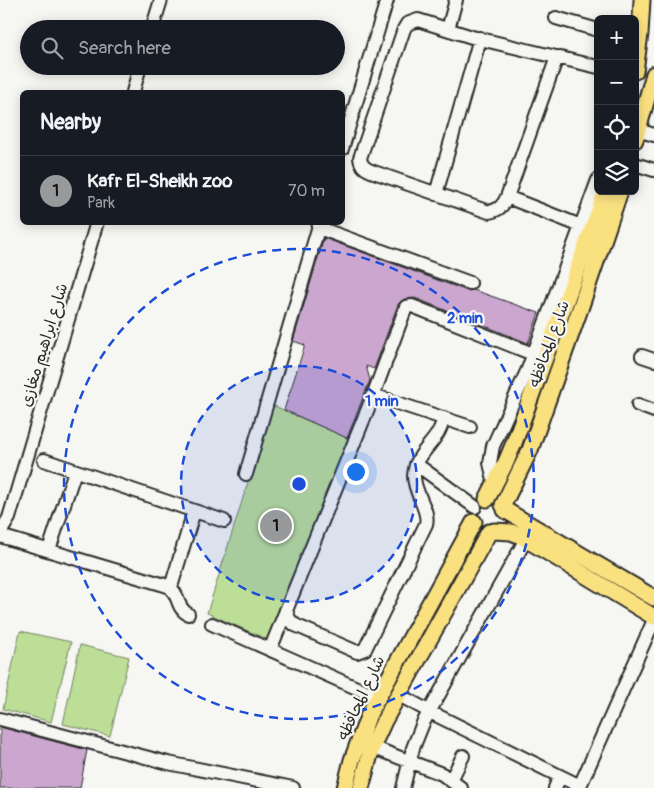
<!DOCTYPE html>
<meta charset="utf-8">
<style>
:root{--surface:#171b24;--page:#242831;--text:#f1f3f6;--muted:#9ea1a6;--line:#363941;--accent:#98999b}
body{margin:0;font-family:Pangolin,"Playpen Sans Arabic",sans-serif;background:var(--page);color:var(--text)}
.controls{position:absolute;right:15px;top:15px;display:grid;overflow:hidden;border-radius:8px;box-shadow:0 2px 12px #0003}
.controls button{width:45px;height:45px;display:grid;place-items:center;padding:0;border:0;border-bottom:1px solid var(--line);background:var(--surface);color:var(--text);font:25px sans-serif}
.you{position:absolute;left:355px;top:471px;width:18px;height:18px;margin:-12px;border:4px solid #fff;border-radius:50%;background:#1a73e8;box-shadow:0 0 0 8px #1a73e833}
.badge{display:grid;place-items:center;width:32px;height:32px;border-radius:50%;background:var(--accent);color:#111;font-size:16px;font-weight:700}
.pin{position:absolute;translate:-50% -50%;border:2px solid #fff;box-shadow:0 1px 5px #0006}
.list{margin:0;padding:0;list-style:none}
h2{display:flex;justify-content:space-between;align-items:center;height:65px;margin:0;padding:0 20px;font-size:21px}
h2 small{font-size:16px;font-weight:400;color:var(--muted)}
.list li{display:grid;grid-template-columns:32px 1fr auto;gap:15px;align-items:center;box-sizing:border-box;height:70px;padding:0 20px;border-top:1px solid var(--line)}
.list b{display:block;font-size:19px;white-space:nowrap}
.list p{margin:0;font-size:16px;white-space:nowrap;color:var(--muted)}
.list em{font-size:16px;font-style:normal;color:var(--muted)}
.icon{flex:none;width:28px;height:28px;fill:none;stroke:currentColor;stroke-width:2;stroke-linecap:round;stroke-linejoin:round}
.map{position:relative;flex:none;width:654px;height:788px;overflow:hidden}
.search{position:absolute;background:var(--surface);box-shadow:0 2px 12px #0003;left:20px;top:20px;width:325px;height:55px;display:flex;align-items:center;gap:12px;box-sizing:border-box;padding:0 18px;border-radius:28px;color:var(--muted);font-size:19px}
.panel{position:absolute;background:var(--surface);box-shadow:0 2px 12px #0003;left:20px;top:90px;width:325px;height:135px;border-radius:8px}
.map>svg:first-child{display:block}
.green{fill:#bcde97;stroke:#748461}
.building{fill:#cba7d0;stroke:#2b2b2b}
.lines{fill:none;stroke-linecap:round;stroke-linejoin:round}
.minor-casing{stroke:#2b2b2b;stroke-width:16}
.major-casing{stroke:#2b2b2b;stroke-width:19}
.minor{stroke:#f6f6f2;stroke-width:12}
.major{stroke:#fae180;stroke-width:15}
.ring{fill:none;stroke:#1d4ed8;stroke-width:2.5;stroke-dasharray:9 6}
.labels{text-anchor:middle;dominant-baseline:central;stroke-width:4.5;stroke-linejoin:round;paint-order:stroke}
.street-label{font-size:16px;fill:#2b2b2b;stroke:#f6f6f2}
.centre{fill:#1d4ed8;stroke:#f6f6f2;stroke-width:2.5}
.ring-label{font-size:15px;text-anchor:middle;font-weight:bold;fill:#1d4ed8;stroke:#f6f6f2;stroke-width:4.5;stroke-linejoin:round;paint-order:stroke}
</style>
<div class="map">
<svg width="654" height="788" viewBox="0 0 654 788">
<rect width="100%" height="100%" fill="#f6f6f2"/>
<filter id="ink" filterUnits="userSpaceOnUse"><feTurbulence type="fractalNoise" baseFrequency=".02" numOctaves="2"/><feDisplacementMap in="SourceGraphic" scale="10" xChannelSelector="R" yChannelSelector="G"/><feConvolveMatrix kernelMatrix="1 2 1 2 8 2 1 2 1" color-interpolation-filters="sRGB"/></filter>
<g filter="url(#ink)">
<path class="green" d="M272 405 352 440 271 641 207 613Z
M20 631 71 642 51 722 3 709Z
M80 645 129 657 110 736 63 724Z"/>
<path class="building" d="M324 238 467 291 474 290 539 313 528 343 415 298 405 299 398 304 374 369 366 366 370 380 347 438 284 410 305 345 293 341Z
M0 727 87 750 80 788H0Z"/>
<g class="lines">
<defs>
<path id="minor" d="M556 18 598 30
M152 29 161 0
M448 29 456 0
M557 57 507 197C503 206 499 210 489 212L371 171C364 168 361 165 360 158L404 29 407 24 418 20 472 37 598 67
M133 92 140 66
M638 130 654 135
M342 149 387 0
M635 164 654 170
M436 194 480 38
M507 197 581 226
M319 228 470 283
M642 356 654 360
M373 395 470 427
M638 405 654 411
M44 460 224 521
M416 464 475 507
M246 474 320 222
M495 484 490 463 493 446 528 369 598 180
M0 533 9 518 97 222
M0 536 168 586C180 593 175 607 188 614
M49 550 75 471
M171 587 194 511
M286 610 289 619 295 625 357 652 365 649 426 524C430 510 414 494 414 476 415 458 427 449 436 436 440 431 442 424 444 418
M212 624 377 697
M270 650 371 401 406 307 412 306 533 354
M399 695 434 714 580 786
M0 719 168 763 293 788
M372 747 442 774 461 788
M451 780 463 756
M403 788 413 748 423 723 526 539
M555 788 560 776
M579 788 654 620"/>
<path id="major" d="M635 71 640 34 642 0
M635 140 654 74
M487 499 506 462 514 443 606 191
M503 505 530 450 581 306 620 191
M505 510 654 598
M494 531 511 532 519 535 654 617
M345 788 352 760 369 714 474 522
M361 788 372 747 384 721 489 532"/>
</defs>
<use href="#minor" class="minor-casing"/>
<use href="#major" class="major-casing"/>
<use href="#minor" class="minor"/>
<use href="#major" class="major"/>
</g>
</g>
<circle cx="299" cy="484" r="118" fill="#1d4ed8" fill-opacity=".12"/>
<g class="ring">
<circle cx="299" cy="484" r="118"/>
<circle cx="299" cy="484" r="235"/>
</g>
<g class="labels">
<g class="street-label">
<text transform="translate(549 344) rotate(-70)">شارع المحافظه</text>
<text transform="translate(44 345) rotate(-73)">شارع ابراهيم مغازى</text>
<text transform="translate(361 698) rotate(-65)">شارع المحافظه</text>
</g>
</g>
<circle cx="299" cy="484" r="8" class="centre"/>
<g class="ring-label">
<text x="465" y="323">2 min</text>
<text x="382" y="406">1 min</text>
</g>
</svg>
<div class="controls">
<button>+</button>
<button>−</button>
<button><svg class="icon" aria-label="locate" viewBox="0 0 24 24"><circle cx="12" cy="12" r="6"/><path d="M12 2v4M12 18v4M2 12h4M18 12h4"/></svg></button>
<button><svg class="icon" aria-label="layers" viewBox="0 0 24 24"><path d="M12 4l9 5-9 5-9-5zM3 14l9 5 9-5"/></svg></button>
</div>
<div class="you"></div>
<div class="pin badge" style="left:276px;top:526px">1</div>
<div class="search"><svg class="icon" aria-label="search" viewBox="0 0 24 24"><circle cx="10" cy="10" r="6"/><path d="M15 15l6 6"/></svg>Search here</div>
<section class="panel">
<h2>Nearby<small></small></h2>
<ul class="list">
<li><span class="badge">1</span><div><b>Kafr El-Sheikh zoo</b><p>Park</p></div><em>70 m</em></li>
</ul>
</section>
</div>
